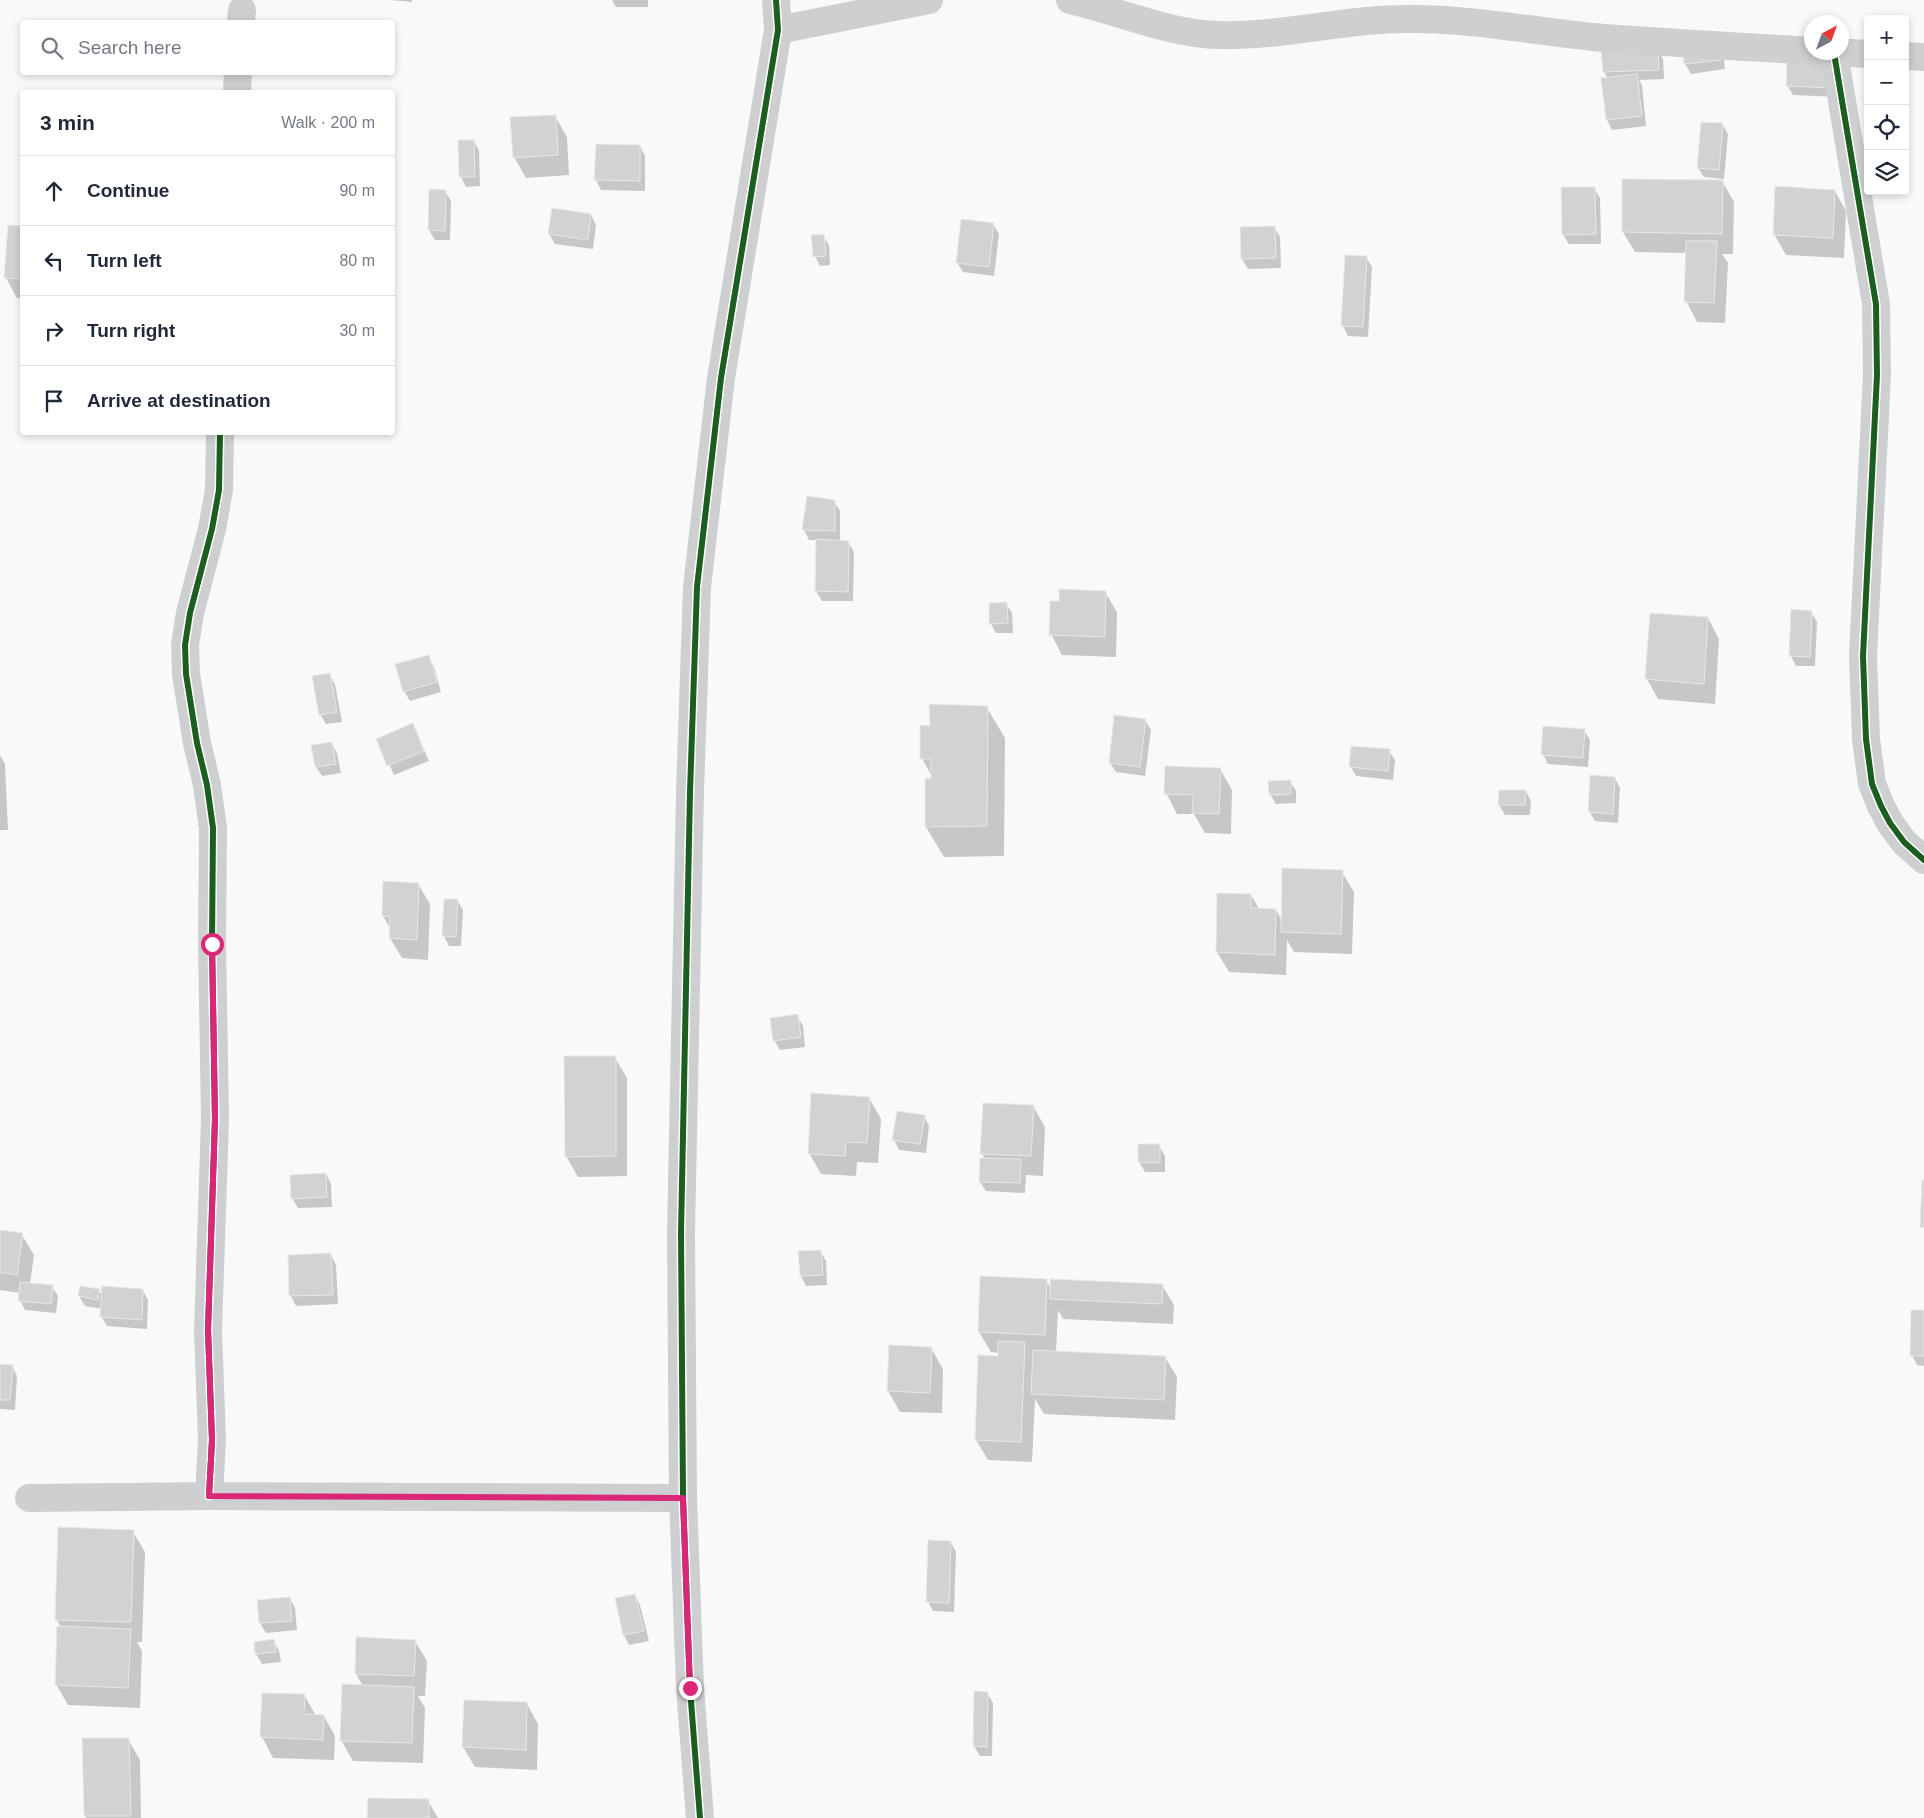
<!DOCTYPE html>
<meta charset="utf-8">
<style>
:root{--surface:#fff;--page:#f2f2f3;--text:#1f2937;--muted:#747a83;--line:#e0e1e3}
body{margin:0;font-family:Helvetica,sans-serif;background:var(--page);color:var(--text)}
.controls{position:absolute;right:15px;top:15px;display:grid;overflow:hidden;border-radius:5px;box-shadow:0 2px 8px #0003}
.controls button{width:45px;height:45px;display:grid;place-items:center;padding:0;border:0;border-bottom:1px solid var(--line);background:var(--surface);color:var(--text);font:25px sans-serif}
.compass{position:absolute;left:1804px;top:15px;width:45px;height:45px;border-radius:50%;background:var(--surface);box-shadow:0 2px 8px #0003;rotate:41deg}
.stop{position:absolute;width:15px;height:15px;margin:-11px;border:4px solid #db2777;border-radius:50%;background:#fff}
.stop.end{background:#db2777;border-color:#fff;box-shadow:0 1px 5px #0008}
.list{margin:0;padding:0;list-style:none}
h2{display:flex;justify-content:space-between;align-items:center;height:65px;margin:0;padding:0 20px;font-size:21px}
h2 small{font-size:16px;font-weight:400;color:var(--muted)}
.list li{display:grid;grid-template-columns:32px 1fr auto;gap:15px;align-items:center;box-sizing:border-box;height:70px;padding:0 20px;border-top:1px solid var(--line)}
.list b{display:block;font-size:19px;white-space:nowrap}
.list em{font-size:16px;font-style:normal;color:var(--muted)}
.icon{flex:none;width:28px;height:28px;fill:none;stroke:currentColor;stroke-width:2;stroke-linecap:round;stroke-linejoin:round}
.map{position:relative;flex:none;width:1924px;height:1818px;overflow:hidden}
.search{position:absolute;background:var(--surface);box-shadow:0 2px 8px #0003;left:20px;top:20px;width:375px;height:55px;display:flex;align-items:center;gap:12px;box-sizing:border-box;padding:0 18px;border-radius:5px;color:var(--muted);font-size:19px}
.panel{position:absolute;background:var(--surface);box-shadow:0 2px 8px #0003;left:20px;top:90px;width:375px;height:345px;border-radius:5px}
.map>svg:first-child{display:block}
.shadow{fill:#0003}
.building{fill:#d0d2d3;stroke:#e8e8e8}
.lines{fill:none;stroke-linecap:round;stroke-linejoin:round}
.minor{stroke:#cecfd0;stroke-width:28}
.cycleway-casing{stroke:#fff;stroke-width:9}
.cycleway{stroke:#1b5e20;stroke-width:6}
.route{stroke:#db2777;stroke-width:6}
</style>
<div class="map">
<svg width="1924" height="1818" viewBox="0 0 1924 1818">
<rect width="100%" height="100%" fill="#f9f9f9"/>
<path class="shadow" d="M391 0H412V2Z
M612 0H648V7H616Z
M1657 50 1663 59 1664 79 1639 80 1642 85 1646 126 1612 130 1607 120 1608 78 1604 72Z
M1684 54 1724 59 1725 69 1691 74 1685 64Z
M1834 63 1838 97 1793 95 1787 85Z
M555 116 567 137 569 175 526 178 514 157Z
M1722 124 1728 134 1724 179 1704 177 1698 168Z
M460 141H474L479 151 480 186 466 187 461 177Z
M640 146 645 156V191L601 190 596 180Z
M1722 181 1734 202 1733 254H1722L1728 263 1725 323 1697 322 1686 301 1687 253 1635 252 1623 232Z
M1594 188 1600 198 1601 244H1569L1563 235Z
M445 191 451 201 450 240H435L429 230Z
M1835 191 1846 211 1844 258 1786 255 1774 234Z
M591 215 596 225 593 249 555 244 549 234Z
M993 224 999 234 994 276 963 272 957 262Z
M9 226 22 227V298H17L6 278Z
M1274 227 1280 237 1281 268 1248 269 1242 259Z
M823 236 829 245 830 265 820 266 815 256Z
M1366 257 1372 267 1368 337 1348 336 1343 326Z
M834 501 840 511V541L848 542 854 552 853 601H822L816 591 817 540H809L804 530Z
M1105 592 1117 612 1116 657 1062 655 1051 634 1060 603Z
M1006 604 1012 613 1013 633H996L991 624Z
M1792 611 1811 612 1817 622 1815 666H1796L1791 656Z
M1708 618 1719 639 1715 704 1658 699 1647 679Z
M428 657 434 667 441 692 410 701 404 691Z
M329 675 335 684 342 722 326 724 320 714Z
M987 708 1005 738 1004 856 944 857 926 827 932 777 922 758 931 727Z
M1145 720 1151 730 1145 776 1116 772 1110 763Z
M413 725 429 761 394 775 378 739Z
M1584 731 1590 740 1588 767 1548 764 1543 754Z
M331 743 337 753 341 773 322 776 316 767Z
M1389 751 1395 760 1393 780 1356 776 1351 767Z
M0 755 5 764 8 830H0Z
M1220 769 1232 790 1231 834 1205 833 1194 814H1177L1166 793Z
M1615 778 1620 788 1618 823 1595 821 1589 811Z
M1290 781 1296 791V803L1276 804 1270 794Z
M1526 791 1531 801 1530 815H1505L1499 805Z
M1342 872 1354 892 1352 954 1294 952 1287 940 1286 975 1229 972 1217 952 1251 895 1259 909 1276 910 1282 921Z
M418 884 430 904 428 960 402 958 390 938 391 930 383 916Z
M446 900H457L463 910 461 946H449L444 936Z
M797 1016 803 1026 805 1047 780 1050 774 1040Z
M615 1058 627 1078V1176L578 1177 566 1156Z
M869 1098 881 1119 878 1163 857 1162 856 1176 821 1174 809 1153Z
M1033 1106 1045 1127 1043 1176 1026 1175 1025 1193 986 1191 980 1182 985 1159 982 1154Z
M924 1116 929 1126 926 1153 899 1150 894 1140Z
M1159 1146 1165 1156V1172H1145L1139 1162Z
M326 1174 331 1184 332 1207 298 1208 292 1198Z
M0 1231 22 1235 34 1255 30 1284 52 1287 58 1296 56 1313 25 1310 20 1300V1293L0 1290Z
M820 1251 826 1261 827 1285 806 1286 801 1276Z
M331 1255 336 1265 338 1304 296 1306 291 1296 289 1256Z
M1046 1280 1051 1289 1162 1285 1174 1305 1173 1324 1063 1319 1058 1310 1056 1352 1165 1357 1177 1377 1175 1420 1044 1414 1035 1399 1032 1462 988 1460 976 1440 999 1353 991 1352 979 1332Z
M81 1287 99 1290 103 1297 143 1291 148 1300 147 1329 107 1326 101 1316 102 1309 85 1306 79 1296Z
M1924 1311V1366L1917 1365 1912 1355Z
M890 1346 931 1348 943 1369 942 1413 900 1412 888 1391Z
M0 1366H12L17 1376 15 1410 0 1409Z
M133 1532 145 1552 142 1642H137L142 1651 140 1708 68 1705 56 1684 61 1627 56 1619Z
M951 1543 956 1552 954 1612 933 1611 928 1601Z
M635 1595 640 1605 649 1641 629 1645 624 1635 616 1599Z
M290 1598 295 1608 297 1630 266 1633 260 1623Z
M274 1641 279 1651 281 1662 262 1664 256 1654 255 1643Z
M415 1641 427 1661 425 1696H418L425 1708 423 1763 353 1761 341 1740 363 1686 356 1674Z
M987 1693 993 1703 992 1756H980L974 1746Z
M264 1694 304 1695 316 1716H324L335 1736 334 1760 273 1758 262 1737Z
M527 1704 538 1724 537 1770 475 1767 463 1747Z
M128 1739 140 1760 141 1818H86L83 1740Z
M428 1801 438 1818H369Z"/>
<path class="building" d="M1658 48 1659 70 1603 72 1601 50Z
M1719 48 1721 60 1684 64 1683 53Z
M1787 60 1835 62 1833 88 1786 86Z
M1637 74 1642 116 1606 120 1601 78Z
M556 115 558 155 513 158 510 117Z
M1701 122 1723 123 1719 170 1697 168Z
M458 140H474L475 177H459Z
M596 144 640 145V181L594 180Z
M1622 179 1723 180 1722 234 1622 232Z
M1775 186 1835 190 1833 238 1773 235Z
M1561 187H1595L1596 234 1562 235Z
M429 189 446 190 445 231 428 230Z
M552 208 591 214 588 240 548 234Z
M961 219 994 223 989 267 956 263Z
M8 225 22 226V279L4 278Z
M1275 226 1276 258 1241 259 1240 227Z
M824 234 826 256 813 257 811 235Z
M1686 241H1717L1714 303 1684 302Z
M1345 255 1367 256 1363 327 1341 326Z
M807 496 835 500V531L802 530Z
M816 539 849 541 848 592 815 591Z
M1059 589 1106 591 1105 637 1049 635 1050 601H1059Z
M1007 602 1008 623 989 624V603Z
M1791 609 1812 611 1810 657 1789 656Z
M1650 613 1708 617 1704 684 1645 679Z
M429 655 437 682 403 692 395 664Z
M330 673 337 712 319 715 312 676Z
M929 704 988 706 987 826 925 827V778L931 779V759H920V725L930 726Z
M1114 715 1146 719 1140 767 1109 763Z
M413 723 424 751 387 766 376 739Z
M1543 726 1585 729 1583 758 1541 755Z
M332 742 336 764 315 767 311 745Z
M1351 746 1390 749 1388 771 1349 767Z
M1165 766 1221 768 1219 814 1192 813 1193 795 1164 794Z
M1590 775 1615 777 1613 814 1588 812Z
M1291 780V794L1269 795 1268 781Z
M1499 790H1526L1525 805H1498Z
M1282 868 1343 870 1341 934 1281 932Z
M383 881 419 883 417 940 389 938 390 917 382 916Z
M1217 893 1251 894V908L1276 909 1275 955 1216 952Z
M444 899H458L456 937 442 936Z
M798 1014 801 1037 773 1041 770 1018Z
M564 1056H616V1156L565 1157Z
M811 1093 870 1097 867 1143 846 1142 845 1156 808 1154Z
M983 1103 1034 1105 1031 1156 980 1154Z
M897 1111 925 1115 920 1144 892 1140Z
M1138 1144H1160V1163L1138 1162Z
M980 1158 1021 1159 1020 1183 979 1182Z
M326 1173 327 1197 291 1199 290 1175Z
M1922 1180H1924V1228L1920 1227Z
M0 1230 23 1233 17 1275 0 1272Z
M821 1250 823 1275 800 1276 798 1251Z
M331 1253 333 1295 289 1296 288 1255Z
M980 1276 1047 1279 1045 1335 978 1332Z
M1050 1279 1163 1284 1162 1304 1050 1299Z
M20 1282 53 1285 51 1304 18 1301Z
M80 1286 100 1289 98 1300 78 1296Z
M102 1286 143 1289 142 1320 100 1317Z
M1911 1310H1924V1356H1910Z
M998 1341 1025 1342 1021 1442 975 1440 978 1355 998 1356Z
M889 1345 932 1347 930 1393 887 1391Z
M1033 1350 1166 1356 1164 1400 1031 1394Z
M0 1364 13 1365 10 1400H0Z
M58 1527 134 1530 131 1622 55 1620Z
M928 1540 951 1541 949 1603 926 1602Z
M635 1594 644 1631 623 1635 615 1598Z
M290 1597 292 1621 259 1623 257 1600Z
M57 1626 131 1629 128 1688 55 1685Z
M356 1637 416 1640 414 1676 355 1674Z
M274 1639 276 1652 255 1654 254 1642Z
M342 1684 414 1687 412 1743 340 1741Z
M974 1691 988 1692 987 1747 973 1746Z
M262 1693 305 1694 304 1714 324 1715 323 1740 260 1737Z
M464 1700 527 1702 526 1750 462 1747Z
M82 1738H129L131 1816H84Z
M368 1798 429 1799V1818H367Z"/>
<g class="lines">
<path class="minor" d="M1070 0C1119 11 1166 33 1217 35 1282 37 1347 18 1412 19 1473 19 1533 31 1593 37 1665 43 1739 46 1812 51
M241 22 242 10
M778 30 929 0
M1832 52 1868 54
M1834 53 1876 304 1877 375 1863 656 1866 739 1872 784 1881 806 1890 823 1904 842 1924 860
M1905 56 1924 57
M237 92 238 72
M209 1496 212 1440 208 1330 215 1119 212 943 213 828 207 785 197 743 186 674 185 645 190 613 212 529 219 490 220 432
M29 1498 209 1496 683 1498
M700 1818 690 1688 683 1498 681 1233 690 792 697 587 721 378 778 30 776 0"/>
<defs>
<path id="cycleway" d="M1834 53 1876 304 1877 375 1863 656 1866 739 1872 784 1881 806 1890 823 1904 842 1924 860
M209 1496 212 1440 208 1330 215 1119 212 943 213 828 207 785 197 743 186 674 185 645 190 613 212 529 219 490 220 432
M700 1818 690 1688 683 1498 681 1233 690 792 697 587 721 378 778 30 776 0"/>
</defs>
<use href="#cycleway" class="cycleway-casing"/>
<use href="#cycleway" class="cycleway"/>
</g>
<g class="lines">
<path class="route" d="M212 944 215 1118 208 1330 212 1440 209 1496 683 1498 690 1688"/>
</g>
</svg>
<div class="controls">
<button>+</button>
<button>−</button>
<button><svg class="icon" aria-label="locate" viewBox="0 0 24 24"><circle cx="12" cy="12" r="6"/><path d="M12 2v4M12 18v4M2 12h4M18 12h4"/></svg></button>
<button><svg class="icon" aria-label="layers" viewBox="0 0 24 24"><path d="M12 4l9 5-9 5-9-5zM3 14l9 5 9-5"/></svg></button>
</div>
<svg class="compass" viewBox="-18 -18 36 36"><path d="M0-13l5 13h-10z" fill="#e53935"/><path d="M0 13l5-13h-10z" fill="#747a83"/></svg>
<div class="stop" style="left:212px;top:944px"></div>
<div class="stop end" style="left:690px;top:1688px"></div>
<div class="search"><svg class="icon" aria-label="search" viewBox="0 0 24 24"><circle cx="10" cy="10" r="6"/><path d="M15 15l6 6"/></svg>Search here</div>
<section class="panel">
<h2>3 min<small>Walk · 200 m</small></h2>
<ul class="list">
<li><svg class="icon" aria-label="ahead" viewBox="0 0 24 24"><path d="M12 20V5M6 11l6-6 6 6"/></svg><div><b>Continue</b></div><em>90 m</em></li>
<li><svg class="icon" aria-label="left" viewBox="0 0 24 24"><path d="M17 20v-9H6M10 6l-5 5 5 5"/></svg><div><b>Turn left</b></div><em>80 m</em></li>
<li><svg class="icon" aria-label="right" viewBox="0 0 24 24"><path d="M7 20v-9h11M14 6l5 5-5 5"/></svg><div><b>Turn right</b></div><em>30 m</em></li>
<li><svg class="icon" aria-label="arrive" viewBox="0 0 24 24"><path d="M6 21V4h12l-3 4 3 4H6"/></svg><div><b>Arrive at destination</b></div></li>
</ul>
</section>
</div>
